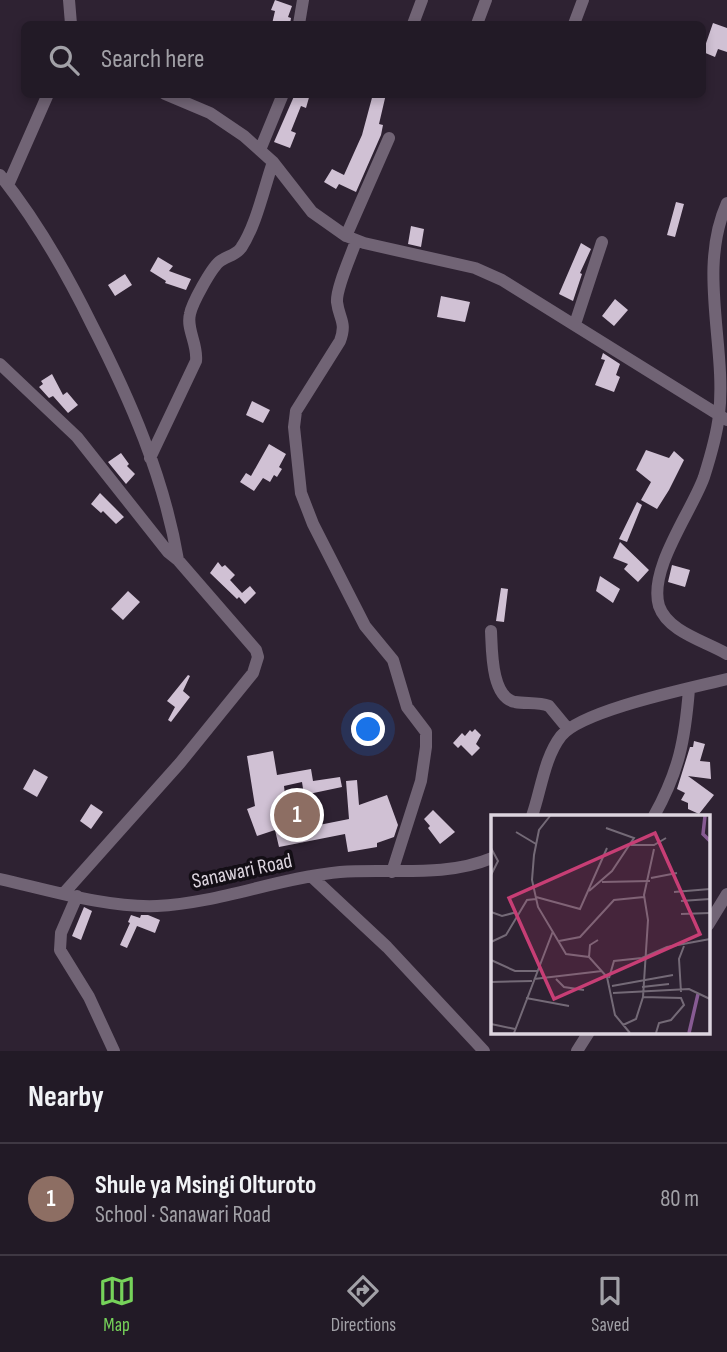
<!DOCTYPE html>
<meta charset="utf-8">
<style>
:root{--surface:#221a26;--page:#2e2732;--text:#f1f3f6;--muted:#a2a1a7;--line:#3f3843;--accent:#76d25a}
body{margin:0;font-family:"Sofia Sans Condensed",sans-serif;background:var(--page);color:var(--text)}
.you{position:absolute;left:369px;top:730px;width:24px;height:24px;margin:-18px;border:5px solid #fff;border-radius:50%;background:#1a73e8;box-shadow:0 0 0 10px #1a73e833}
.badge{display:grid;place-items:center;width:46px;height:46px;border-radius:50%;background:var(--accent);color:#fff;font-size:23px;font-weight:700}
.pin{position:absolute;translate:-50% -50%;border:4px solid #fff;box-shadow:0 2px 7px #0006}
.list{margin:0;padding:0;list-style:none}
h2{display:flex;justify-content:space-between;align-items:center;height:91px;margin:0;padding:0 28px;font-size:30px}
h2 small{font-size:23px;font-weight:400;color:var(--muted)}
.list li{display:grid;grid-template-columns:46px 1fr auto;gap:21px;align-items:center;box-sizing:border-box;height:112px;padding:0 28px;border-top:2px solid var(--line)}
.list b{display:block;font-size:26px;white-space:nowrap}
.list p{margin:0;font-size:23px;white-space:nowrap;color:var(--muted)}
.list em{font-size:23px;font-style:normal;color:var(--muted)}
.icon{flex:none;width:38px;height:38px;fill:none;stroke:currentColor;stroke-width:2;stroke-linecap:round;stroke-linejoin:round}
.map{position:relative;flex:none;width:727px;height:1051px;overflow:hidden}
.search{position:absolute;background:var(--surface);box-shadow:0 4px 10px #0003;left:21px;right:21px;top:21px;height:77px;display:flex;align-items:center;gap:18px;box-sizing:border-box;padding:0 24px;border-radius:10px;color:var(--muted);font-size:26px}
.sheet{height:203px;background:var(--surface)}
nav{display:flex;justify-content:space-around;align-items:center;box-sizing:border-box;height:98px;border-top:2px solid var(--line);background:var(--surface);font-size:19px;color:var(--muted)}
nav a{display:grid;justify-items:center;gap:4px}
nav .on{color:var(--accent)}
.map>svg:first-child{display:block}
.building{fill:#d0c1d4}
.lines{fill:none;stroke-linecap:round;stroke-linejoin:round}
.minor{stroke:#716475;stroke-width:12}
.labels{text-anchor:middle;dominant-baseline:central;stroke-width:7;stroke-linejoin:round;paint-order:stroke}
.street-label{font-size:21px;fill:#ddd5df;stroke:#130e15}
.inset-river{fill:none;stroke:#875b93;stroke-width:3.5}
.inset-road{fill:none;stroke:#746a77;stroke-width:2}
.view{fill:#c73e75;fill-opacity:0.15;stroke:#c73e75;stroke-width:3.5}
.inset-edge{fill:none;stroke:#ddd5df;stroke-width:3.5}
</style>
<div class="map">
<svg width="727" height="1051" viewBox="0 0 727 1051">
<rect width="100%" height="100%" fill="#2e2232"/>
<path class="building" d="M275 0 292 6 288 17 291 18 290 24H272L275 11 271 10Z
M713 23 727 28V52L718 49 715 57 703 52Z
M295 94H310L306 108 301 106 291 131 296 133 290 148 274 142Z
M373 94H386L379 124 383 125 381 135 356 192 339 184 336 189 324 182 332 169 344 175 362 135Z
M676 202 684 204 675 237 667 235Z
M411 226 424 229 421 247 408 244Z
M581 243 591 249 580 273 582 274 573 301 559 294Z
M158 257 173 266 169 271 191 279 186 290 165 283 166 281 150 271Z
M125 274 132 285 115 296 108 285Z
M441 296 470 302 465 322 437 317Z
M615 299 628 310 614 326 602 316Z
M603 353 620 364 616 375 620 377 614 392 595 385 605 360 601 359Z
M52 374 63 395 67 392 78 405 68 413 53 396 49 398 39 387 43 384 41 381Z
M252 401 270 410 263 423 246 415Z
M269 444 286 454 279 467 282 469 277 477 274 475 270 482 263 478 254 491 240 482 246 473 251 476Z
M646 450 669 458 674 451 684 460 669 490 657 509 641 500 651 482 636 470Z
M121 453 129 464 127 466 135 474 126 484 108 462Z
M100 493 124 517 116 524 103 511 101 513 91 504Z
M637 502 642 505 627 542 619 539Z
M620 542 649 570 638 582 624 569 628 564 613 558Z
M218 562 222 567 225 565 235 575 230 580 242 593 250 586 256 593 245 604 239 597 237 599 210 573Z
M672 565 690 570 685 587 668 582Z
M600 576 620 589 613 603 596 591Z
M501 588 508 589 504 622 496 621Z
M128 591 140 602 123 620 111 609Z
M188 675 190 676 183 691 190 697 171 722 168 720 175 707 167 701Z
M475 729 481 735 476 744 480 748 472 756 461 745 458 748 453 743 462 733 465 736 470 730 472 732Z
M694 741 705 744 700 761 710 762 711 779 688 776 714 795 699 814 688 809V803L681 800 685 793 677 789 690 747H693Z
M273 751 277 775 311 769 313 781 340 777 342 787 304 795 302 782 284 786 289 831 349 819 346 781 357 780 359 805 387 795 398 825 394 837 377 843V847L348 852 345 834 279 847 275 830 257 836 247 809 255 806 247 756Z
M34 769 48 777 37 797 23 789Z
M91 804 103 812 91 829 80 821Z
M433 810 455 832 440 844 428 828 430 826 424 819Z
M84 907 92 911 81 940 72 936Z
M131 915 140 918 141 915H148L160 920 155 933 137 926 127 948 120 945 130 923 128 922Z"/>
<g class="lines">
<path class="minor" d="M69 0 71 24
M299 24 303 0
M413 24 422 0
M477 24 486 0
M574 24 583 0
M165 94 210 113 244 136 273 162 312 212 346 236 364 243 475 268 502 280 727 420
M260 150 283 94
M0 175C37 221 66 272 92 325 130 399 164 477 178 560
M8 185 48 94
M727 203C697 270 727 346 719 415 717 434 710 458 704 477 692 511 648 569 659 606 668 632 705 641 727 654
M346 236 389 138
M356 241C351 256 336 288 337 302 339 319 347 322 340 341L296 411 294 427 301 493 313 524 365 626 393 660 407 707 426 732V747L421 781 392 872
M575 324 602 242
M0 364 77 437 168 552 178 560 256 650 258 657 253 673 180 763 64 893
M150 458 196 361C198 344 186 329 190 314 192 303 211 269 219 262 226 256 235 256 241 248 256 226 264 188 273 162
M491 631C492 650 491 697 515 702 526 704 538 702 549 706L568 729
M532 816C541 791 544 758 561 736 582 710 691 688 727 679
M654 816C679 771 685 740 689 689
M311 876 387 947 484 1051
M0 879C49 890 107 908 157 906 219 903 278 878 340 872 390 868 444 878 492 858
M77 896 61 933 60 950 89 997 114 1051
M708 925 727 894
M577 1051 589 1032"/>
</g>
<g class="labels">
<g class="street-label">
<text transform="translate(242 871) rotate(-12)">Sanawari Road</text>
</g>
</g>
<g transform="translate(491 815)">
<rect width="219" height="219" fill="#2e2232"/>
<path class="inset-river" d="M214 1 212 19 219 26M198 218 207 179"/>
<path class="inset-road" d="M59 1 48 15 43 40 41 65 47 92 75 139 98 142 116 162 124 200 139 218M25 17 45 29M140 30H163L175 23M0 33 7 46 0 60M160 63 186 58M111 67 159 66M98 76 121 56 143 23 115 13M183 77 219 74M45 82 89 94 116 33M190 86 219 84M0 97 11 101 26 97M190 99 219 98M68 126 89 122 123 85 153 82M0 127 15 120 36 85 45 84M98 142 99 130 107 125M0 145 24 156H46M118 163 123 146 151 143 176 132 219 124M43 164 111 156M65 164 73 172 93 175M0 167 41 166M121 171 182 160M151 172 178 169M190 177 188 144 193 131M122 178 198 174 219 184M152 182 190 183 193 190 180 205 168 208 165 218M35 183 78 191M0 209 24 214M132 210 145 204 152 182 157 105 153 80 163 34M23 218 62 116"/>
<path class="view" d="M164 18 209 119 63 184 18 83Z"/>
<rect width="219" height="219" class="inset-edge"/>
</g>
</svg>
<div class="you"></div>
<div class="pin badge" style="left:297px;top:815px;background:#8d6e63">1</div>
<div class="search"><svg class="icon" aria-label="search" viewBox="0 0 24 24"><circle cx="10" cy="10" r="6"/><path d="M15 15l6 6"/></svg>Search here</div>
</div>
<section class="sheet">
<h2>Nearby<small></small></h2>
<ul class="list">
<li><span class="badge" style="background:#8d6e63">1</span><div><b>Shule ya Msingi Olturoto</b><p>School · Sanawari Road</p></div><em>80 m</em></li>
</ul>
</section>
<nav>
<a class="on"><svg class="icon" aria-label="map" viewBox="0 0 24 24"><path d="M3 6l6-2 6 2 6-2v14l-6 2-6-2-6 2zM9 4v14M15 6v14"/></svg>Map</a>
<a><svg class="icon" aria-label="directions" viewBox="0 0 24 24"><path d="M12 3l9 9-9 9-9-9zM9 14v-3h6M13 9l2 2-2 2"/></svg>Directions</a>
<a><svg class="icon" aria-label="saved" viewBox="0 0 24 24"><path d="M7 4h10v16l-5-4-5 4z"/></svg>Saved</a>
</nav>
